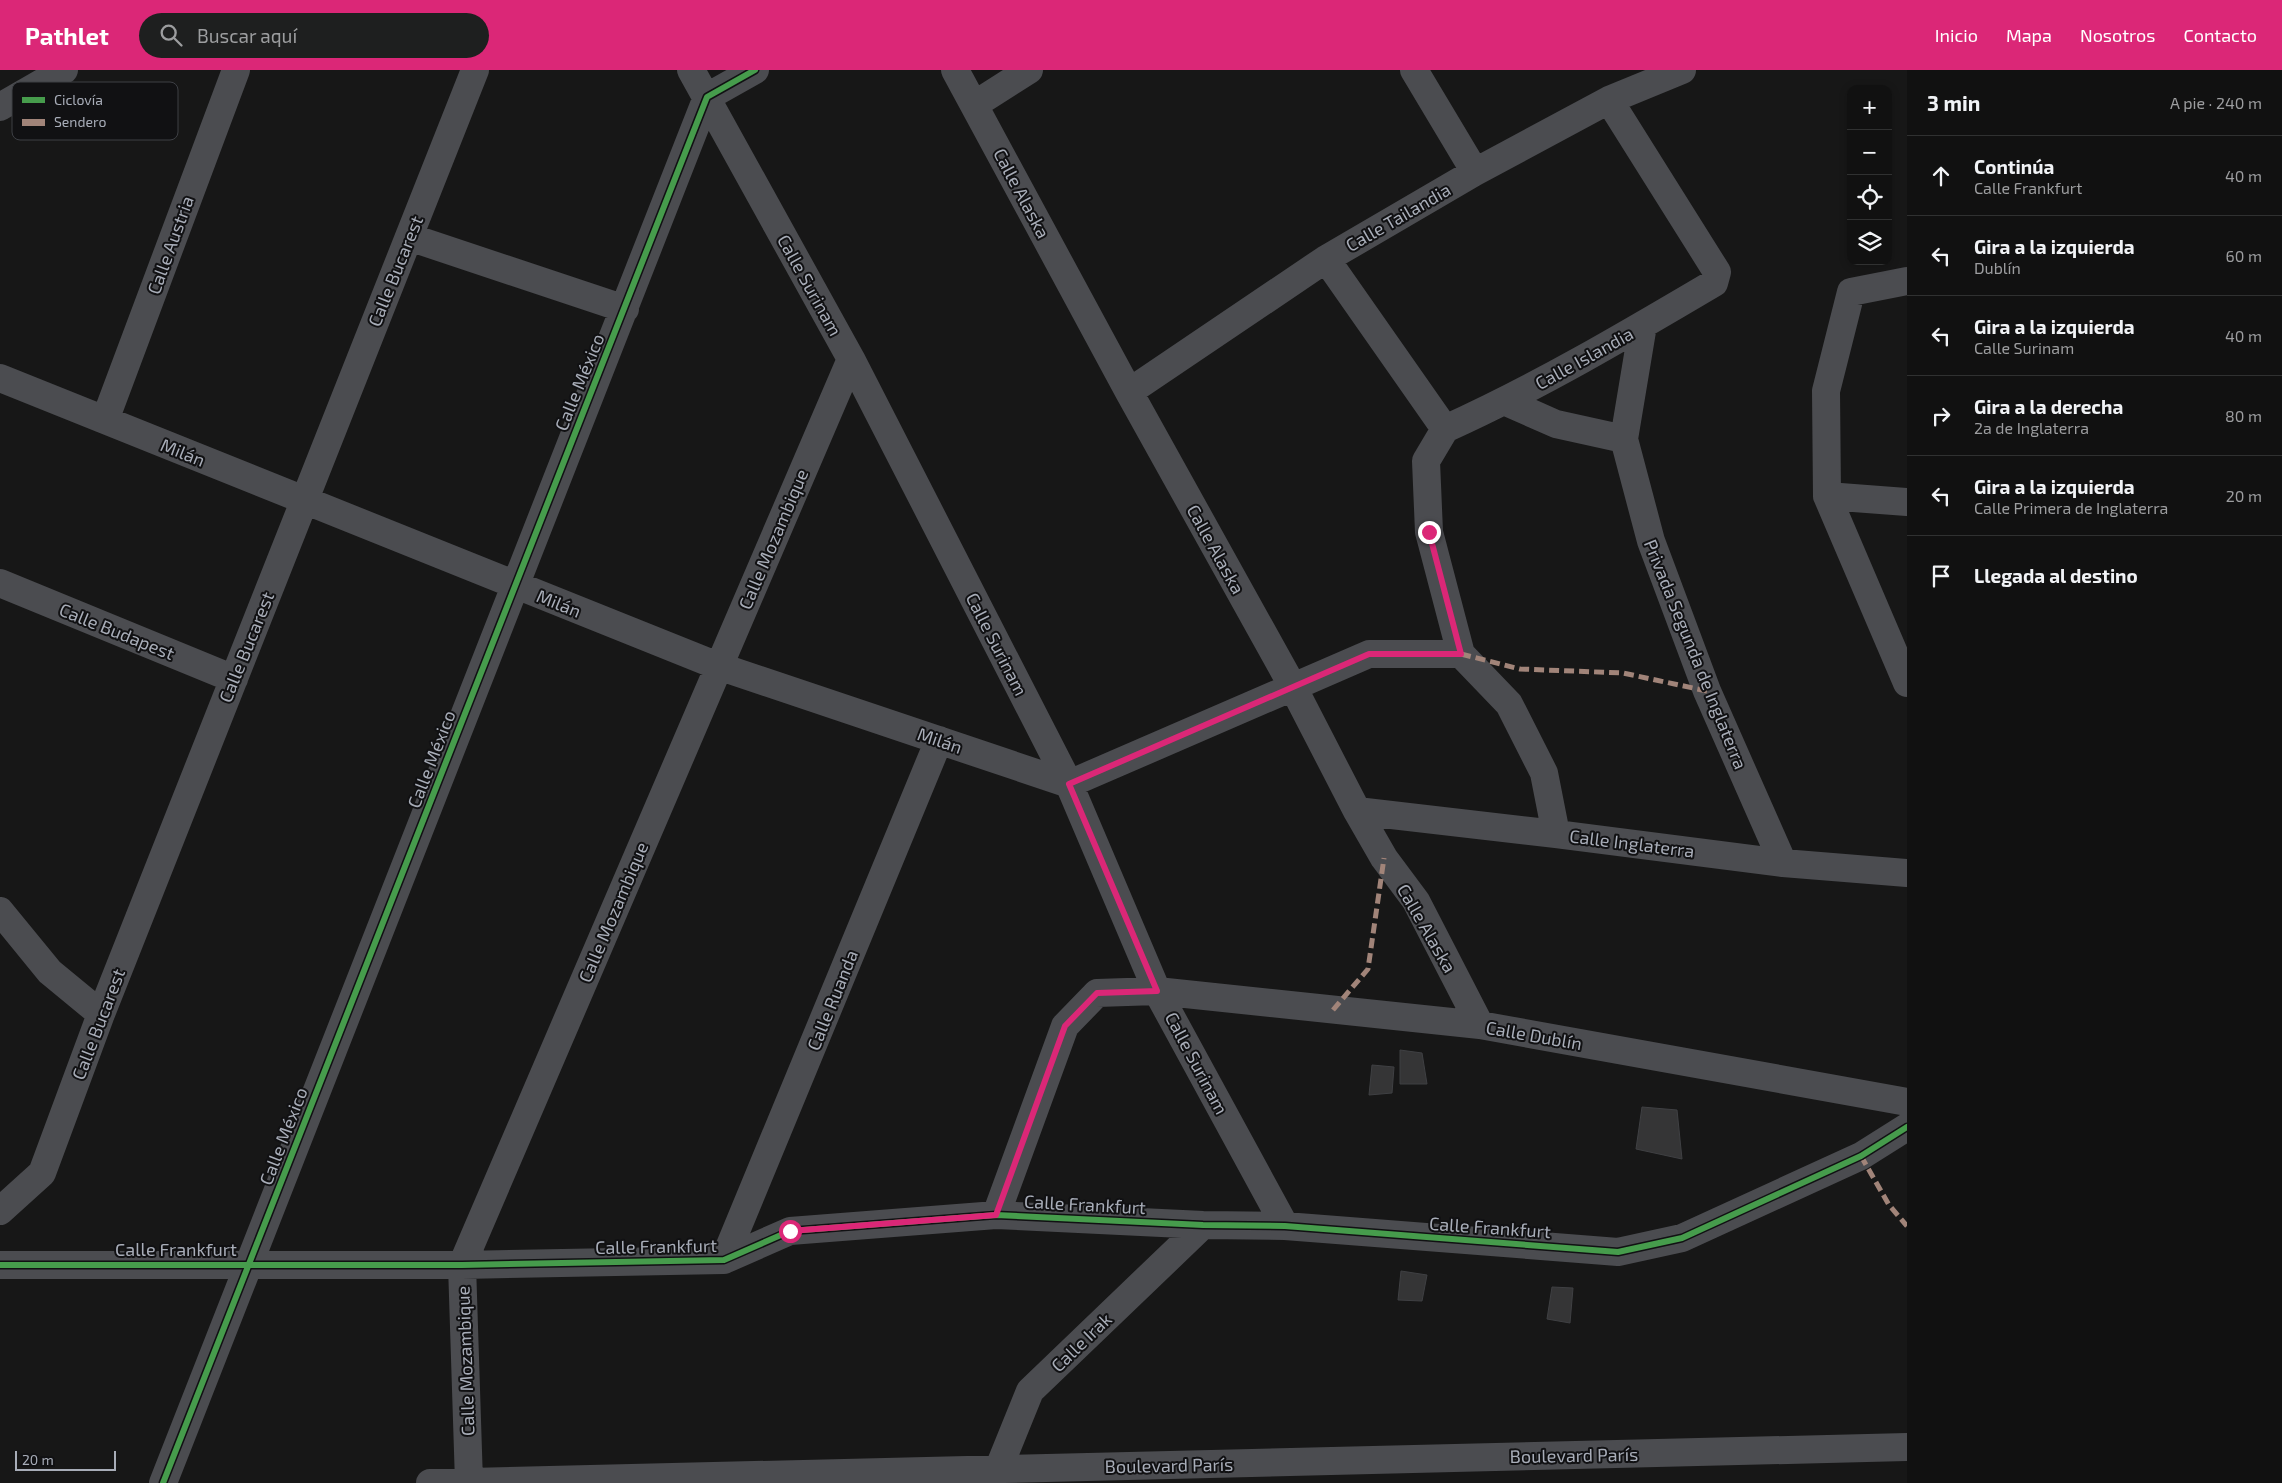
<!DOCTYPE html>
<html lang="es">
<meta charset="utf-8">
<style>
:root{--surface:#111;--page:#1e1f1f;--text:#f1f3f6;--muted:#9c9d9f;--line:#303131;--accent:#db2777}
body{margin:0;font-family:"Exo 2",sans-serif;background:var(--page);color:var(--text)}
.controls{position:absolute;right:15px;top:15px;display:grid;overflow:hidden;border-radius:10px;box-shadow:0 2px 8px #0003}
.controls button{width:45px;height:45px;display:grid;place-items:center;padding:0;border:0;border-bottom:1px solid var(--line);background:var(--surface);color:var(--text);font:25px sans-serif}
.scale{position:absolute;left:15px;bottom:12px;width:101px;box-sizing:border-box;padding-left:5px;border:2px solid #a8adb8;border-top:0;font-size:14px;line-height:18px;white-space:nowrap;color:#a8adb8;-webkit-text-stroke:4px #111113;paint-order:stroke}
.stop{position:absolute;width:15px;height:15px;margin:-11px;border:4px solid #db2777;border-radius:50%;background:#fff}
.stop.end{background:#db2777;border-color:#fff;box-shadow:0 1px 5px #0008}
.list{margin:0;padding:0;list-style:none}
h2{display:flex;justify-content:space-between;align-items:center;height:65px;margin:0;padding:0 20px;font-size:21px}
h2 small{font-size:16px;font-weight:400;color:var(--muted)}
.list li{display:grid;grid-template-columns:32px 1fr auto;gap:15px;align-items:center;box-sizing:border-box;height:80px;padding:0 20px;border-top:1px solid var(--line)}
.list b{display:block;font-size:19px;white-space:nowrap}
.list p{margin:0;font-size:16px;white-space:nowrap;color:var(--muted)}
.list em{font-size:16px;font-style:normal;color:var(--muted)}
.icon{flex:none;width:28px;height:28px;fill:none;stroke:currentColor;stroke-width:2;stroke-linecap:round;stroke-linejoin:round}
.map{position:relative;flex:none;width:1907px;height:1413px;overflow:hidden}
header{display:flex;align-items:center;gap:30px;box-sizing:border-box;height:70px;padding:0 25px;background:var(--accent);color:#fff}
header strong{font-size:24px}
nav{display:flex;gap:28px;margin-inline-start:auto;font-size:18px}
.search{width:350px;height:45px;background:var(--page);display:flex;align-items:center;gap:12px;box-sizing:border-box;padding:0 18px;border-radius:28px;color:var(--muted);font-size:19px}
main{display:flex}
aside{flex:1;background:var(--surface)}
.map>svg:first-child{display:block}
.building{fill:#353536;stroke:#3f4043}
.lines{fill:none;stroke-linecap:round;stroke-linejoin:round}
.minor{stroke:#4b4c50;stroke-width:28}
.quiet{stroke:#a18479;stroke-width:5;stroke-dasharray:10 5;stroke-linecap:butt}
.cycleway-casing{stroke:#111113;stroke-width:9}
.cycleway{stroke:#469c4c;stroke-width:6}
.route{stroke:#db2777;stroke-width:6}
.labels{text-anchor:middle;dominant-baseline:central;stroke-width:4;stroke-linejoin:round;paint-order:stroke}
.street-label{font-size:18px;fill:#a8adb8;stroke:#111113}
.key{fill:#111113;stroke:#3e4045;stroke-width:1}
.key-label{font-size:14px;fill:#a8adb8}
</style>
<header>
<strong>Pathlet</strong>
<div class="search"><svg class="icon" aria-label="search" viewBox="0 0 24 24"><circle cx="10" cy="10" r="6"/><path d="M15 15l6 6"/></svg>Buscar aquí</div>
<nav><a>Inicio</a><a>Mapa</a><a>Nosotros</a><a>Contacto</a></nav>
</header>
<main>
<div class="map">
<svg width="1907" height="1413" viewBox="0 0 1907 1413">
<rect width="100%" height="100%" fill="#171717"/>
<path class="building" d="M1400 980 1422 983 1427 1014H1400Z
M1372 995 1394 997 1392 1023 1369 1025Z
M1642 1037 1677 1040 1682 1089 1636 1079Z
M1401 1201 1427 1205 1422 1231 1398 1230Z
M1552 1217 1573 1218 1570 1253 1547 1249Z"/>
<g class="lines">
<path class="minor" d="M691 0 851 289 1069 714 1157 921 1285 1156
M955 0 1129 322 1293 617 1357 741 1384 788 1416 831 1480 955
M1414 0 1475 102
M974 35 1029 0
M0 37 64 0
M409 167 625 239
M1326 189 1445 359
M1907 211 1851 222 1826 321 1827 426 1907 613
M1643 255 1624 369 1651 471 1707 621 1783 793
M0 308 718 596 1069 714
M1129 322 1326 189 1475 102 1609 30 1682 0
M1506 332 1556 354 1624 369
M105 350 236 0
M1445 359C1538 317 1626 265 1714 213L1717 202 1609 30
M1445 359 1426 391 1429 462 1461 584 1509 634 1544 703 1556 764
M1827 426 1907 432
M0 513 234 609
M1069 714 1369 584H1461
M1357 741 1556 764 1783 793 1907 803
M0 841 50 902 101 944
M0 1141 42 1103 101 944 475 0
M996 1145 1065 956 1097 923 1157 921 1480 955 1907 1032
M724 1190 939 670
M0 1195H462L724 1190 790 1161 996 1145 1203 1155 1285 1156 1618 1182 1682 1168 1861 1086 1907 1057
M469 1412 462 1195 851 289
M163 1413 707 27 755 0
M430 1413 1907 1377
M999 1413 998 1400 1030 1321 1203 1155"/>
<path class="quiet" d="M1461 584 1520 599 1623 603 1707 621
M1333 940 1368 899 1384 788
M1861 1086 1889 1135 1907 1156"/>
<defs>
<path id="cycleway" d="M0 1195H462L724 1190 790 1161 996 1145 1203 1155 1285 1156 1618 1182 1682 1168 1861 1086 1907 1057
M163 1413 707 27 755 0"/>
</defs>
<use href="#cycleway" class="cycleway-casing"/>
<use href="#cycleway" class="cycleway"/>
</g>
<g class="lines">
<path class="route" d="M790 1161 996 1145 1065 956 1097 923 1157 921 1069 714 1369 584H1461L1429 462"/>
</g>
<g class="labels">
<g class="street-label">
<text transform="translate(1022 123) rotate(62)">Calle Alaska</text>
<text transform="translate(1398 147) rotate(-30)">Calle Tailandia</text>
<text transform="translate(170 175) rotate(-70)">Calle Austria</text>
<text transform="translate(395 201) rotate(-68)">Calle Bucarest</text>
<text transform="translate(810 215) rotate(61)">Calle Surinam</text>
<text transform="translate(1584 288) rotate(-29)">Calle Islandia</text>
<text transform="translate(579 312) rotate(-68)">Calle México</text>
<text transform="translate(183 382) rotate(22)">Milán</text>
<text transform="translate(773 469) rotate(-67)">Calle Mozambique</text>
<text transform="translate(1216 479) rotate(61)">Calle Alaska</text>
<text transform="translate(559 533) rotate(22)">Milán</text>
<text transform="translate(117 561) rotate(22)">Calle Budapest</text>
<text transform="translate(997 574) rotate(63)">Calle Surinam</text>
<text transform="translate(246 577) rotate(-68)">Calle Bucarest</text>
<text transform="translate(1696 584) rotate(68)">Privada Segunda de Inglaterra</text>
<text transform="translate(940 670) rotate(19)">Milán</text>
<text transform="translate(431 689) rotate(-69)">Calle México</text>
<text transform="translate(1632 773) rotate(7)">Calle Inglaterra</text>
<text transform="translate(613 842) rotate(-67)">Calle Mozambique</text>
<text transform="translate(1427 858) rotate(60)">Calle Alaska</text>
<text transform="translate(832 930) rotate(-68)">Calle Ruanda</text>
<text transform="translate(98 954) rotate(-69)">Calle Bucarest</text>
<text transform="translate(1534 965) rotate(10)">Calle Dublín</text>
<text transform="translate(1197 993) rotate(62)">Calle Surinam</text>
<text transform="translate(283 1066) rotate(-69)">Calle México</text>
<text transform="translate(1085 1134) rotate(3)">Calle Frankfurt</text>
<text transform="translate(1490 1157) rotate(4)">Calle Frankfurt</text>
<text transform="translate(656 1176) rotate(-1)">Calle Frankfurt</text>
<text x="176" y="1179">Calle Frankfurt</text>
<text transform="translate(1081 1272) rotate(-44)">Calle Irak</text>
<text transform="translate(465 1291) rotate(-92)">Calle Mozambique</text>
<text transform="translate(1574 1385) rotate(-1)">Boulevard París</text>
<text transform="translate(1169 1395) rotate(-1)">Boulevard París</text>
</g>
</g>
<rect x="12" y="12" width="166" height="58" rx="8" class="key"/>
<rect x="22" y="27" width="23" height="6" fill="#469c4c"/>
<rect x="22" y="49" width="23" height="7" fill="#a18479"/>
<g class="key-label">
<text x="54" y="35">Ciclovía</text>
<text x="54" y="57">Sendero</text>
</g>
</svg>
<div class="controls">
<button>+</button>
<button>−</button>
<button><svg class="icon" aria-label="locate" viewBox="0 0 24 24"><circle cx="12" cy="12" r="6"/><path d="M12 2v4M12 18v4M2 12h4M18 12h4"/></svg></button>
<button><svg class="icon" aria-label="layers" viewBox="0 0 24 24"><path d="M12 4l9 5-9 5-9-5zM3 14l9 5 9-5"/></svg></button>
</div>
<div class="scale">20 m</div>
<div class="stop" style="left:790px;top:1161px"></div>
<div class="stop end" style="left:1429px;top:462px"></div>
</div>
<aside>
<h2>3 min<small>A pie · 240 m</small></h2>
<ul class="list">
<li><svg class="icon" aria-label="ahead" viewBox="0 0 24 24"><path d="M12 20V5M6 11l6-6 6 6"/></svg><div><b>Continúa</b><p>Calle Frankfurt</p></div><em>40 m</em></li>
<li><svg class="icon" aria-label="left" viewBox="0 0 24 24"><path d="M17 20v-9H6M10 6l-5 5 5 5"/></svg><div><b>Gira a la izquierda</b><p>Dublín</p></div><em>60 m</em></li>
<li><svg class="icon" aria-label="left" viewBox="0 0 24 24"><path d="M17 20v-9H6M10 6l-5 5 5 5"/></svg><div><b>Gira a la izquierda</b><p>Calle Surinam</p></div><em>40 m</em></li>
<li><svg class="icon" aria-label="right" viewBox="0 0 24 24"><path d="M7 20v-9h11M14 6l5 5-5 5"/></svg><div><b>Gira a la derecha</b><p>2a de Inglaterra</p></div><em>80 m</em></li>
<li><svg class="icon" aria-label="left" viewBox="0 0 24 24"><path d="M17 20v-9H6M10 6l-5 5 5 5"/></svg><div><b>Gira a la izquierda</b><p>Calle Primera de Inglaterra</p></div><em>20 m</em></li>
<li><svg class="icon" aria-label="arrive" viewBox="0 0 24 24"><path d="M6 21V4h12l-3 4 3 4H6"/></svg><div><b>Llegada al destino</b></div></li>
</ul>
</aside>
</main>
